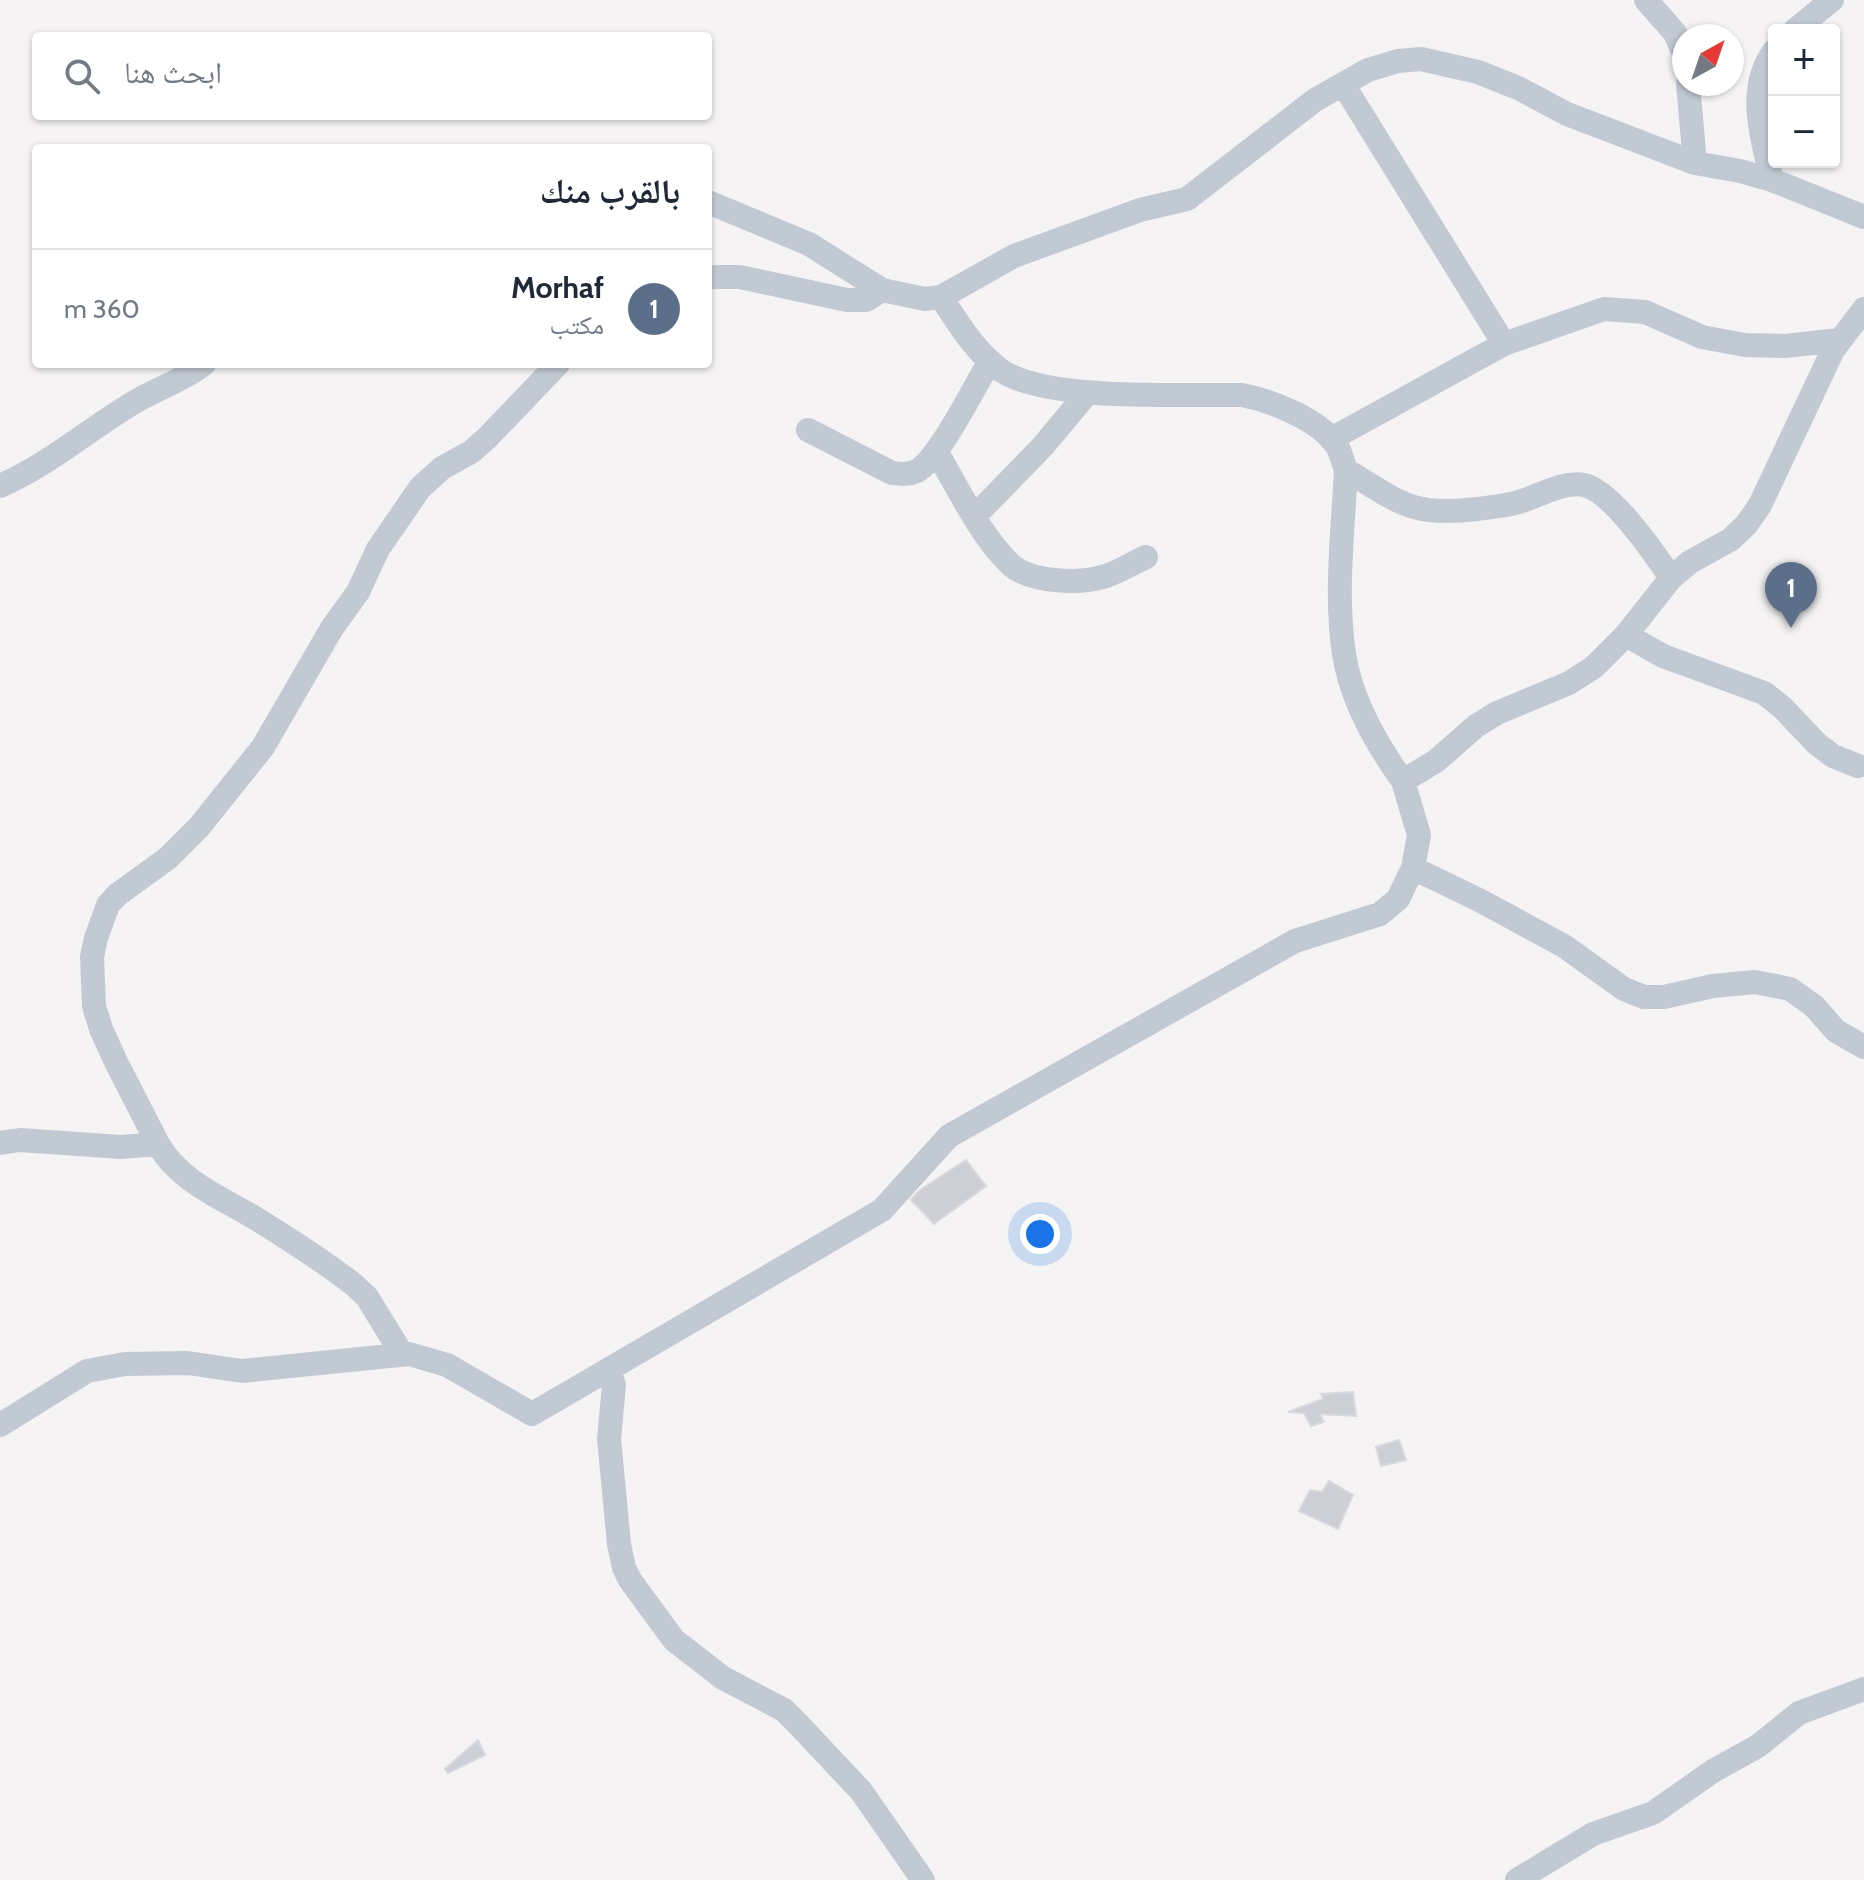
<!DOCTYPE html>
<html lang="ar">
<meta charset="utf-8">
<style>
:root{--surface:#fff;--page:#f2f2f3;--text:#1f2937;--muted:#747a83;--line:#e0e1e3;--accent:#111827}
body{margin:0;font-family:Cabin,"Noto Naskh Arabic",sans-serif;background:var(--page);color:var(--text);direction:rtl}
.controls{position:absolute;right:24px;top:24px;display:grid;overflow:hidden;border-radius:8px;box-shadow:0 2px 6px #0004}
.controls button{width:72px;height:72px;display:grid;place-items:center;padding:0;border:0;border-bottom:2px solid var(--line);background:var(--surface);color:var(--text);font:40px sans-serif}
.compass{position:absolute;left:1672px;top:24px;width:72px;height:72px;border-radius:50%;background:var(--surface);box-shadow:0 2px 6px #0004;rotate:40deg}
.you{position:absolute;left:1040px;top:1234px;width:28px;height:28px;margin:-20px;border:6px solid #fff;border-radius:50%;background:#1a73e8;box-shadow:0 0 0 12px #1a73e833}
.badge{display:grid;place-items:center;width:52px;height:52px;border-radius:50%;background:var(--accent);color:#fff;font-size:26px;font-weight:700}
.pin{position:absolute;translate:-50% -66px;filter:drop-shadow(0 2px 4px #0008)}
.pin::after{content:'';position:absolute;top:42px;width:28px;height:24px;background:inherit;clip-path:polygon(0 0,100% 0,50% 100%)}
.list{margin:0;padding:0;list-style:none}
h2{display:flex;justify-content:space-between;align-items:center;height:104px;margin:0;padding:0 32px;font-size:34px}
h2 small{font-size:26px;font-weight:400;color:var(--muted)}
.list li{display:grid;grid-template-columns:52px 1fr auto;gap:24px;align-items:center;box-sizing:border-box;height:120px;padding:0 32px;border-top:2px solid var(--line)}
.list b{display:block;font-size:30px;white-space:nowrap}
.list p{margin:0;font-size:26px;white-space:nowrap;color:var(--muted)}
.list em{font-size:26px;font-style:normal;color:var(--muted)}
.icon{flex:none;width:44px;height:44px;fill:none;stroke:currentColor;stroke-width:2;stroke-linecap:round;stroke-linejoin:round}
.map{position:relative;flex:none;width:1864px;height:1880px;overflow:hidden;direction:ltr}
.search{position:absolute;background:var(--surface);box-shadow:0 2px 6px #0004;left:32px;top:32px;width:680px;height:88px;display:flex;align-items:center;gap:20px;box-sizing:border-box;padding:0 28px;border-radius:8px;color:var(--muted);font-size:30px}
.panel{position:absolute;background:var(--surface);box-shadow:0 2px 6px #0004;left:32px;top:144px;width:680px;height:224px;border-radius:8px;direction:rtl}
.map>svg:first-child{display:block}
.building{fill:#cdcfd5;stroke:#d7d9de;stroke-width:2}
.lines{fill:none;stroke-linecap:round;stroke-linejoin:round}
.minor{stroke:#c1cad2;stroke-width:24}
</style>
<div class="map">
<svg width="1864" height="1880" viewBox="0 0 1864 1880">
<rect width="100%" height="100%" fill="#f5f3f3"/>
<path class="building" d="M966 1160 986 1186 934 1224 911 1200 920 1190Z
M1353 1392 1356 1416 1320 1414 1324 1422 1311 1426 1304 1413 1288 1412 1323 1399 1321 1394Z
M1399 1440 1406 1460 1381 1466 1376 1447Z
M1329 1481 1353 1495 1338 1529 1299 1511 1310 1490 1322 1492Z
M478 1740 485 1755 448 1773 445 1769Z"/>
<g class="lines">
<path class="minor" d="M1646 0 1675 33 1684 54
M1795 30 1832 0
M1343 84 1504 344
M1688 84 1695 163
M1772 180C1762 138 1746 89 1774 51
M708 202 809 244 882 290 925 299 941 297 1014 256 1140 210 1187 199 1315 100 1368 70 1398 61 1421 59 1478 72 1518 88 1567 114 1695 163 1740 171 1772 180 1864 217
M708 277H740L847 300H866L882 290
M941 297C958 323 974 350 999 369 1043 402 1184 394 1242 395 1272 401 1319 419 1337 446 1341 453 1343 462 1346 470 1343 530 1335 594 1344 654 1351 700 1377 745 1403 781
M808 430 892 473C901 474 908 475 917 471 940 457 974 387 990 361
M1331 439 1504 344 1604 309 1645 312 1702 337 1745 345 1785 346 1839 340
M936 451C959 489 979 534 1011 565 1031 583 1082 584 1106 576 1120 571 1133 563 1146 557
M1346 470C1399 502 1411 517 1477 509 1491 507 1506 506 1519 502 1539 496 1563 481 1584 485 1612 491 1655 554 1671 578
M0 486C48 465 88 430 133 403 156 389 182 381 204 364
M975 516 1043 446 1088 392
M1626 635 1663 656 1764 693 1783 708 1816 743 1833 756 1858 766
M1413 868 1479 900 1564 946 1624 989 1644 997H1664L1713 986 1755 982 1790 989 1814 1006 1836 1031 1864 1047
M0 1143 20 1140 121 1147 158 1144C179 1181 220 1197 255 1218 289 1239 322 1260 353 1284L367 1297 402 1354
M158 1144 116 1062 101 1029 94 1006 92 957 96 938 108 905 117 895 168 858 199 827 263 747 332 628 358 592 378 549 420 488 442 468 471 452 487 438 558 364
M609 1369 614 1385 609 1439 619 1544 624 1568 630 1580 674 1640 723 1678 784 1710 797 1723 861 1791 923 1880
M0 1425 87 1371 125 1364 188 1363 242 1371 409 1354 447 1365 532 1414 882 1210 949 1136 1295 941 1380 914 1398 899 1413 868 1419 835 1403 781 1436 761 1476 726 1497 713 1569 683 1594 667 1626 635 1671 578 1690 562 1730 540 1746 525 1760 505 1833 350 1864 309
M1517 1880 1593 1834 1653 1813 1713 1771 1758 1746 1799 1713 1864 1689"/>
</g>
</svg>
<div class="controls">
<button>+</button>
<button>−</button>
</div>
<svg class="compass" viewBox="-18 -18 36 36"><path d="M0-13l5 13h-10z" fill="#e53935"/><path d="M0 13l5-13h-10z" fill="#747a83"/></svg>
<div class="you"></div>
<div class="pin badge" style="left:1791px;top:628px;background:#5c6f8a">1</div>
<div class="search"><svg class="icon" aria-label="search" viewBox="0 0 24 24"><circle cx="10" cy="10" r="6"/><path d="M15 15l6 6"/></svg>ابحث هنا</div>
<section class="panel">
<h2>بالقرب منك<small></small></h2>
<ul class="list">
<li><span class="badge" style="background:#5c6f8a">1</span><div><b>Morhaf</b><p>مكتب</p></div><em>360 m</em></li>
</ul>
</section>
</div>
